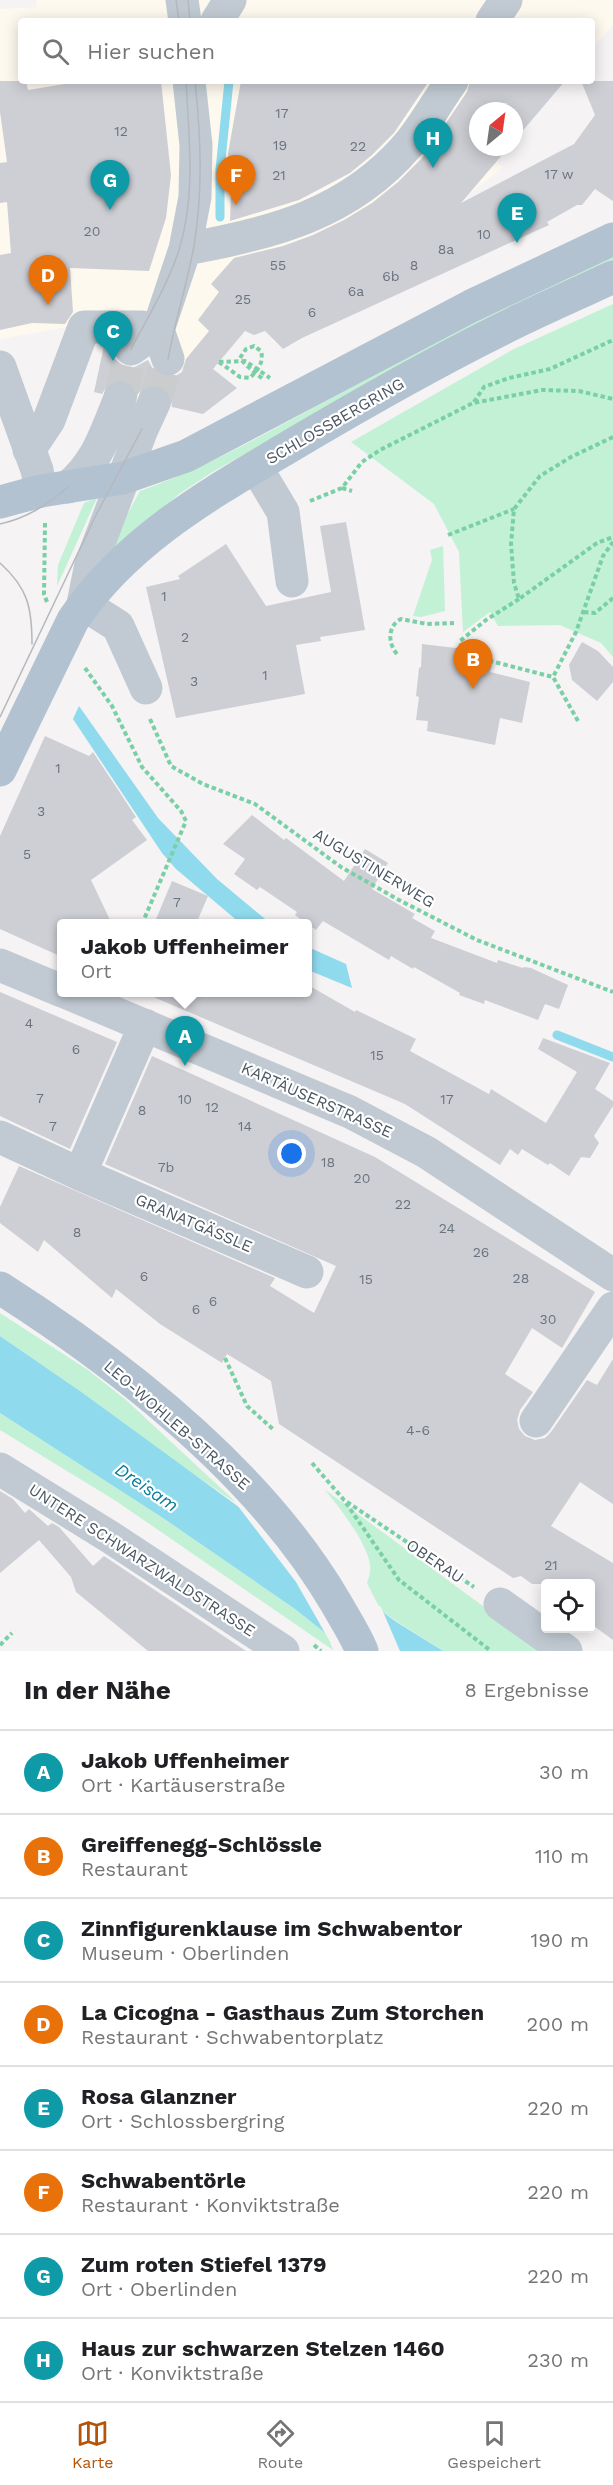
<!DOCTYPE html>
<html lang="de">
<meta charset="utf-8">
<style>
:root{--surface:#fff;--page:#f6f6f6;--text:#202124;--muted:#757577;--line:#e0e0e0;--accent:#b45309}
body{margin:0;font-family:"Work Sans",sans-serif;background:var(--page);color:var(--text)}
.controls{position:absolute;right:18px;bottom:18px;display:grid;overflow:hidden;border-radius:6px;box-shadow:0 3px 15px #0003}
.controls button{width:54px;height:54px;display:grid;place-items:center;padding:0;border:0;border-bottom:2px solid var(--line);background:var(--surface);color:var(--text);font:30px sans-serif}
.compass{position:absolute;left:469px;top:102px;width:54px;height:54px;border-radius:50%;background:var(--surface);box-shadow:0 3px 15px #0003;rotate:29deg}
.you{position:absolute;left:292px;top:1154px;width:21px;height:21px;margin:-15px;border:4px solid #fff;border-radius:50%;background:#1a73e8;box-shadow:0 0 0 9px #1a73e833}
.badge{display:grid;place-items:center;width:39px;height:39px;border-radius:50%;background:var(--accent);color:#fff;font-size:20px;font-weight:700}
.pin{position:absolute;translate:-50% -50px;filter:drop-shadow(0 2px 3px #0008)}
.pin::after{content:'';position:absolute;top:32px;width:21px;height:18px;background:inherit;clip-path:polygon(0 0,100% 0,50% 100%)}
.popup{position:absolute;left:57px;top:919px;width:255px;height:78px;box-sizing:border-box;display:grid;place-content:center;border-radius:6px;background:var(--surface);filter:drop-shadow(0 2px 4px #0005);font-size:20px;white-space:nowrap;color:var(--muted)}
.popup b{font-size:22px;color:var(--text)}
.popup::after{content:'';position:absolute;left:50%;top:100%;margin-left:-12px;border:12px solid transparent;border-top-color:var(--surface)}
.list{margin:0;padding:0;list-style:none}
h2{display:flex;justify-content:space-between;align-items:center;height:78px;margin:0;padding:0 24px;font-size:26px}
h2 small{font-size:20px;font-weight:400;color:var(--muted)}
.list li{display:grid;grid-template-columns:39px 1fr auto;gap:18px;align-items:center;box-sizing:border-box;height:84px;padding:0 24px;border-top:2px solid var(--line)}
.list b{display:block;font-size:22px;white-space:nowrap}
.list p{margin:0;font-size:20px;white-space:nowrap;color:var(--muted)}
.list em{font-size:20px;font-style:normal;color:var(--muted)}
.icon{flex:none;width:33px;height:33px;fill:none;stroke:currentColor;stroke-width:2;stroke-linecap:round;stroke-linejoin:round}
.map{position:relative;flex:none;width:613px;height:1651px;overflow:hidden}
.search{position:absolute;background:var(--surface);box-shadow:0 3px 15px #0003;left:18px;right:18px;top:18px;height:66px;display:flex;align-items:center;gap:15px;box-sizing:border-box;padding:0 21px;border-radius:6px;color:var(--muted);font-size:22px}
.sheet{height:750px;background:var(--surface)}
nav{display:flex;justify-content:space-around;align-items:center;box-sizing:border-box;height:84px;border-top:2px solid var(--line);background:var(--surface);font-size:16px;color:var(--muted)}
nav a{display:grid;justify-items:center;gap:3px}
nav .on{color:var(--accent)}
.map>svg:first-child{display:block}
.commercial{fill:#fdf9ef}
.green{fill:#c3f1d5}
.water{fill:#90daee}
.pier{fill:#f5f3f3}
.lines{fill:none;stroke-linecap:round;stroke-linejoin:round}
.stream{stroke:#90daee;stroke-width:9}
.building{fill:#cdcfd5}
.minor-tunnel{stroke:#caccce;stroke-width:33;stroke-dasharray:33 16;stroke-linecap:butt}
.path{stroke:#7ad0a6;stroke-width:4;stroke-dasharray:4.5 3;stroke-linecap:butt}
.minor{stroke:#c1cad2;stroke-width:33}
.major{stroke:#b3c2d1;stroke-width:33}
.tram{stroke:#b5b8bd;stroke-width:1.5}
.labels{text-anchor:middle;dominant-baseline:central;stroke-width:4.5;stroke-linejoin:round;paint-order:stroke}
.number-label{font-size:14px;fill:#6b747e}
.street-label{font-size:16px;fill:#4a5661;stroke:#fff}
.water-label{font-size:18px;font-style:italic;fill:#0c7c9b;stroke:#fff}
</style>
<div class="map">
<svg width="613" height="1651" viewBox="0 0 613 1651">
<rect width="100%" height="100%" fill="#f5f3f3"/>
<path class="commercial" d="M36 0H613V25L592 49V21H21V81H565L514 140V111H478V147L503 167 472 192 460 177 283 349 274 342 263 328 254 335 245 331 213 369 104 343 74 326 0 339V113L4 111 0 86V9L37 7Z"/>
<path class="green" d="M613 253V263L330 407 214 471 179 494 109 555 108 550 140 491C218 463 288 421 361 382 444 337 528 294 613 253Z
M613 304V657L601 643 560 625 498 626 490 612 463 632 459 552 434 504 351 442 512 350Z
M97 498 57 586 58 565 84 503Z
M443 546 445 611 421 617 413 616 432 560 430 550Z
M0 1313 88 1370 126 1400 239 1505 164 1454 80 1391 0 1336Z
M0 1413 163 1518 295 1609 327 1634 333 1650 116 1501 0 1430Z
M324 1489 544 1651H443L381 1611 367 1583C369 1577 371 1571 370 1565 368 1544 338 1505 324 1489Z"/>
<path class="water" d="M79 706 158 818 217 879 270 923H240L176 869 162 853 73 719Z
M308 947 346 964 352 988 308 970Z
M0 1336 80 1391 395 1621 443 1651H348L295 1609 163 1518 0 1413Z"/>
<path class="pier" d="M231 1497 381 1607 400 1651H343L329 1640 296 1582Z"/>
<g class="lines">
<path class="stream" d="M220 217V170L229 81
M557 1035 613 1057"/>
</g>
<path class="building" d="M0 81H26L28 90 83 81H161L171 175 166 218 149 271 70 268 73 312 65 324 32 323 0 330V255L11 253 7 202 0 203V163L7 162 0 112Z
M241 81H429L394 133 372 155 350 173 299 200 230 221 231 194 228 153Z
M470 81H565L514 141V111H478V147H509L461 203 574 144 595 115 581 81H613V201L595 189 582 205H577L547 222 549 225 302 338 283 349 265 331 254 335 245 331 213 369 237 388 203 414 172 407 170 393 161 386 152 384 144 387 138 394 134 386 127 381 118 379 108 384 102 394 94 392 104 346H113L115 359 124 366 133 368 148 360 155 373 164 377H174L182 372 186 359 209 331 198 320 219 292 211 284 234 258 283 246 313 235 344 220 372 203 398 182 423 157 467 92Z
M346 522 365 630 320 637 321 641 296 645 305 694 176 718 146 587 180 579 178 576 226 544 266 606 331 592 320 526Z
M582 642 598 651 613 667V682L597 701 572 680 569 665Z
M422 644 464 649 465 660 492 665 490 672 530 682 522 723 500 718 495 745 427 731 428 721 416 720 419 697 416 696 419 668 421 667Z
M45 736 89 756 93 752 136 817 132 820 147 840 91 880 112 924H62V957L0 929V836Z
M252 815 284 840 286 838 344 881 365 849 388 863 372 889 415 914 412 918 435 931 431 938 497 963 498 960 523 968 524 967 531 968 568 985 559 1009 545 1004 538 1020 485 1000 484 1004 459 995 460 993 414 967 413 969 391 956 389 960 323 921 316 930 295 915 297 912 260 887 257 890 234 874 245 859 223 844Z
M172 881 208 896 196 924H154Z
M308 985 355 1012 356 1010 416 1039 410 1051 489 1094 491 1089 546 1123 577 1072 538 1049 543 1038 610 1063 595 1089 613 1101V1106L594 1136 599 1143 590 1158 581 1157 569 1176 550 1163 548 1165 522 1149 518 1155 510 1149 500 1165 405 1104 144 993H308Z
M0 992 117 1042 70 1149 0 1116Z
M152 1056 375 1157 595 1292 562 1348 532 1328 505 1374 533 1392 520 1410 517 1420 519 1429 525 1436 535 1440 545 1438 551 1432 587 1380 597 1385 613 1359V1504L580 1482 551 1526 613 1563V1640L591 1624V1584H532L521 1576 513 1578 279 1424 271 1381 227 1354 222 1363 160 1324 116 1289 112 1298 44 1240 38 1252 0 1223V1207L19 1166 275 1278 270 1286 314 1313 336 1266 105 1164Z
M0 1491 13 1499 25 1513 29 1509 48 1526 52 1523 59 1527 93 1566 104 1556 246 1651H148L76 1592 71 1577 39 1540 0 1573Z"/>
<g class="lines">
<path class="minor-tunnel" d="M120 398 131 349
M154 403 168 359"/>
<path class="path" d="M219 362 240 377 250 378C258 369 264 363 261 351L254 346 246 349 240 358C247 367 256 373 264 380
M219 362 245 361 270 378
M474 402 484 387 509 378 550 369 613 340
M613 437 571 457 540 476 514 509 511 544 514 583 519 599 597 543 613 537
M342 488 352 491
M310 501 342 488 362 462 380 450 473 403 542 390 579 391 613 399
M45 523 44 594 47 602
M448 535 514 509
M519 599 486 620 460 641 463 654 553 677
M584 612 595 613 613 598
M397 654C388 644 387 626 401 619L427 624 454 623
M85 668 112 706 142 767 181 811 186 821 142 924
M150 719 171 766 203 784 255 804 341 867 399 900 477 940 613 992
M578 721 553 677 576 632 603 556 613 542
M225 1358 247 1406 274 1430
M312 1463 344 1500 474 1587
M346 1503 399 1580 491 1651
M0 1645 12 1633
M314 1645 321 1651"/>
<path class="minor" d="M182 0 185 21
M217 21 230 0
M492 21 506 0
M185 249C271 234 349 214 408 145 424 126 437 102 452 81
M158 330 168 359
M131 349 158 330 185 249 195 197 196 145 189 81
M0 367 37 470 41 491
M29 450 49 420 84 327H142L158 330
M256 467 283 512 292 581
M68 487C98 462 106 432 120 398
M146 688 118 626 83 604 91 564 142 429 154 403
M0 965 62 991
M65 992 350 1112 426 1152 613 1275
M0 1137 80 1174 307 1272
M80 1174 145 1025
M536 1421 613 1308
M0 1469 110 1537 283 1651
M500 1604 566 1651"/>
<path class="major" d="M0 502 41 491 123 478 186 456 471 306 613 239
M0 770 73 620C126 541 208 495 287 448 356 407 426 367 498 331 535 312 575 295 613 277
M0 1288C124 1367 261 1475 336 1603 345 1619 355 1634 362 1651"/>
<path class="tram" d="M176 0 179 21
M188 0 190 21
M131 349C148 317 168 284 179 250 196 196 189 137 186 81
M168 359C175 321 187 284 194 246 203 190 201 138 195 81
M0 524C27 518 47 505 68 487
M0 563C28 588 32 608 32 644
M0 717 95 517 142 429"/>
</g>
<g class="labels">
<g class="number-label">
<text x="282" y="113">17</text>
<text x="121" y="131">12</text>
<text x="280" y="145">19</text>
<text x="358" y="146">22</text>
<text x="559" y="174">17 w</text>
<text x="279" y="175">21</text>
<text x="92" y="231">20</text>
<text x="484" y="234">10</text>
<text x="446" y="249">8a</text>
<text x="278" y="265">55</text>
<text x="414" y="265">8</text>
<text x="391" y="276">6b</text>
<text x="356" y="291">6a</text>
<text x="243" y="299">25</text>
<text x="312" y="312">6</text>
<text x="164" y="596">1</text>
<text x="185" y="637">2</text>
<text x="265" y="675">1</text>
<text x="194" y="681">3</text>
<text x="58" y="768">1</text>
<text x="41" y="811">3</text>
<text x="27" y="854">5</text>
<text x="177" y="902">7</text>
<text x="29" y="1023">4</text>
<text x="76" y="1049">6</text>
<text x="377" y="1055">15</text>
<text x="40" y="1098">7</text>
<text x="185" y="1099">10</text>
<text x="447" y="1099">17</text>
<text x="212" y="1107">12</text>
<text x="142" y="1110">8</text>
<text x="53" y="1126">7</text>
<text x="245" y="1126">14</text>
<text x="328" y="1162">18</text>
<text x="166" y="1167">7b</text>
<text x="362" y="1178">20</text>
<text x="403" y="1204">22</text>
<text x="447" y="1228">24</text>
<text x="77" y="1232">8</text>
<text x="481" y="1252">26</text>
<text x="144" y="1276">6</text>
<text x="521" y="1278">28</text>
<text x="366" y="1279">15</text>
<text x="213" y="1301">6</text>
<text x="196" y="1309">6</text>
<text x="548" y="1319">30</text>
<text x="418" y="1430">4-6</text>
<text x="551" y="1565">21</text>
</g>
<g class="street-label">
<text transform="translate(335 421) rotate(-30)">SCHLOSSBERGRING</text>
<text transform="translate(374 868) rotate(31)">AUGUSTINERWEG</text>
<text transform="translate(317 1100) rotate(24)">KARTÄUSERSTRASSE</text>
<text transform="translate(194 1223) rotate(23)">GRANATGÄSSLE</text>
<text transform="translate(177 1425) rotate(41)">LEO-WOHLEB-STRASSE</text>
<text transform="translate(142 1560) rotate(33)">UNTERE SCHWARZWALDSTRASSE</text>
<text transform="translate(435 1561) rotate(34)">OBERAU</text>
</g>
<g class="water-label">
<text transform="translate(147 1487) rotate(34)">Dreisam</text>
</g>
</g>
</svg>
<div class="controls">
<button><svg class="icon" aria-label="locate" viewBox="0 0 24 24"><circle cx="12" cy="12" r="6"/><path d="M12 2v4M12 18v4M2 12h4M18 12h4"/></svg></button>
</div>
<svg class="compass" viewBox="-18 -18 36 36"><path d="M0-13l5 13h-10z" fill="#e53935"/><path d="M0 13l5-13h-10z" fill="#757577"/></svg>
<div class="you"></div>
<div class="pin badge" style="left:185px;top:1066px;background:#0f9aa8">A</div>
<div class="popup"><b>Jakob Uffenheimer</b>Ort</div>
<div class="pin badge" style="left:473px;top:689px;background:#e8710a">B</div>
<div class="pin badge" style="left:113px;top:361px;background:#0f9aa8">C</div>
<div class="pin badge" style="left:48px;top:305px;background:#e8710a">D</div>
<div class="pin badge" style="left:517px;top:243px;background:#0f9aa8">E</div>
<div class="pin badge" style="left:236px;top:205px;background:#e8710a">F</div>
<div class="pin badge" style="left:110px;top:210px;background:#0f9aa8">G</div>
<div class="pin badge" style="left:433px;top:168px;background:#0f9aa8">H</div>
<div class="search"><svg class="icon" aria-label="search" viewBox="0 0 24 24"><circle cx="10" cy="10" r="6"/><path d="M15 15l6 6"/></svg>Hier suchen</div>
</div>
<section class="sheet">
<h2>In der Nähe<small>8 Ergebnisse</small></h2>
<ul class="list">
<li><span class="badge" style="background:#0f9aa8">A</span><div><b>Jakob Uffenheimer</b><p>Ort · Kartäuserstraße</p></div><em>30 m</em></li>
<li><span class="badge" style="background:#e8710a">B</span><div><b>Greiffenegg-Schlössle</b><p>Restaurant</p></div><em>110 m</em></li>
<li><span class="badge" style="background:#0f9aa8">C</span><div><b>Zinnfigurenklause im Schwabentor</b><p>Museum · Oberlinden</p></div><em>190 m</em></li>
<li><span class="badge" style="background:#e8710a">D</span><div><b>La Cicogna - Gasthaus Zum Storchen</b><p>Restaurant · Schwabentorplatz</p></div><em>200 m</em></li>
<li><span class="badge" style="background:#0f9aa8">E</span><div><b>Rosa Glanzner</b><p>Ort · Schlossbergring</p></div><em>220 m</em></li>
<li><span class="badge" style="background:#e8710a">F</span><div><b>Schwabentörle</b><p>Restaurant · Konviktstraße</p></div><em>220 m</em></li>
<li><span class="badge" style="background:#0f9aa8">G</span><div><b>Zum roten Stiefel 1379</b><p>Ort · Oberlinden</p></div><em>220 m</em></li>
<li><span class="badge" style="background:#0f9aa8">H</span><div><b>Haus zur schwarzen Stelzen 1460</b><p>Ort · Konviktstraße</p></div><em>230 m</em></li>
</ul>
</section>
<nav>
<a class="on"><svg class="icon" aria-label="map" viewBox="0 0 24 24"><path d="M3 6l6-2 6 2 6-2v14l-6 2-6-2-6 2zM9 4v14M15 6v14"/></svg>Karte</a>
<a><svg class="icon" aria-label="directions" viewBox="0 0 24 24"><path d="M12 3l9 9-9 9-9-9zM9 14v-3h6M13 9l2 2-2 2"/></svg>Route</a>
<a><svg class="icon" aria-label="saved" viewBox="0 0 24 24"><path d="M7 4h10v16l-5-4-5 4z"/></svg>Gespeichert</a>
</nav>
